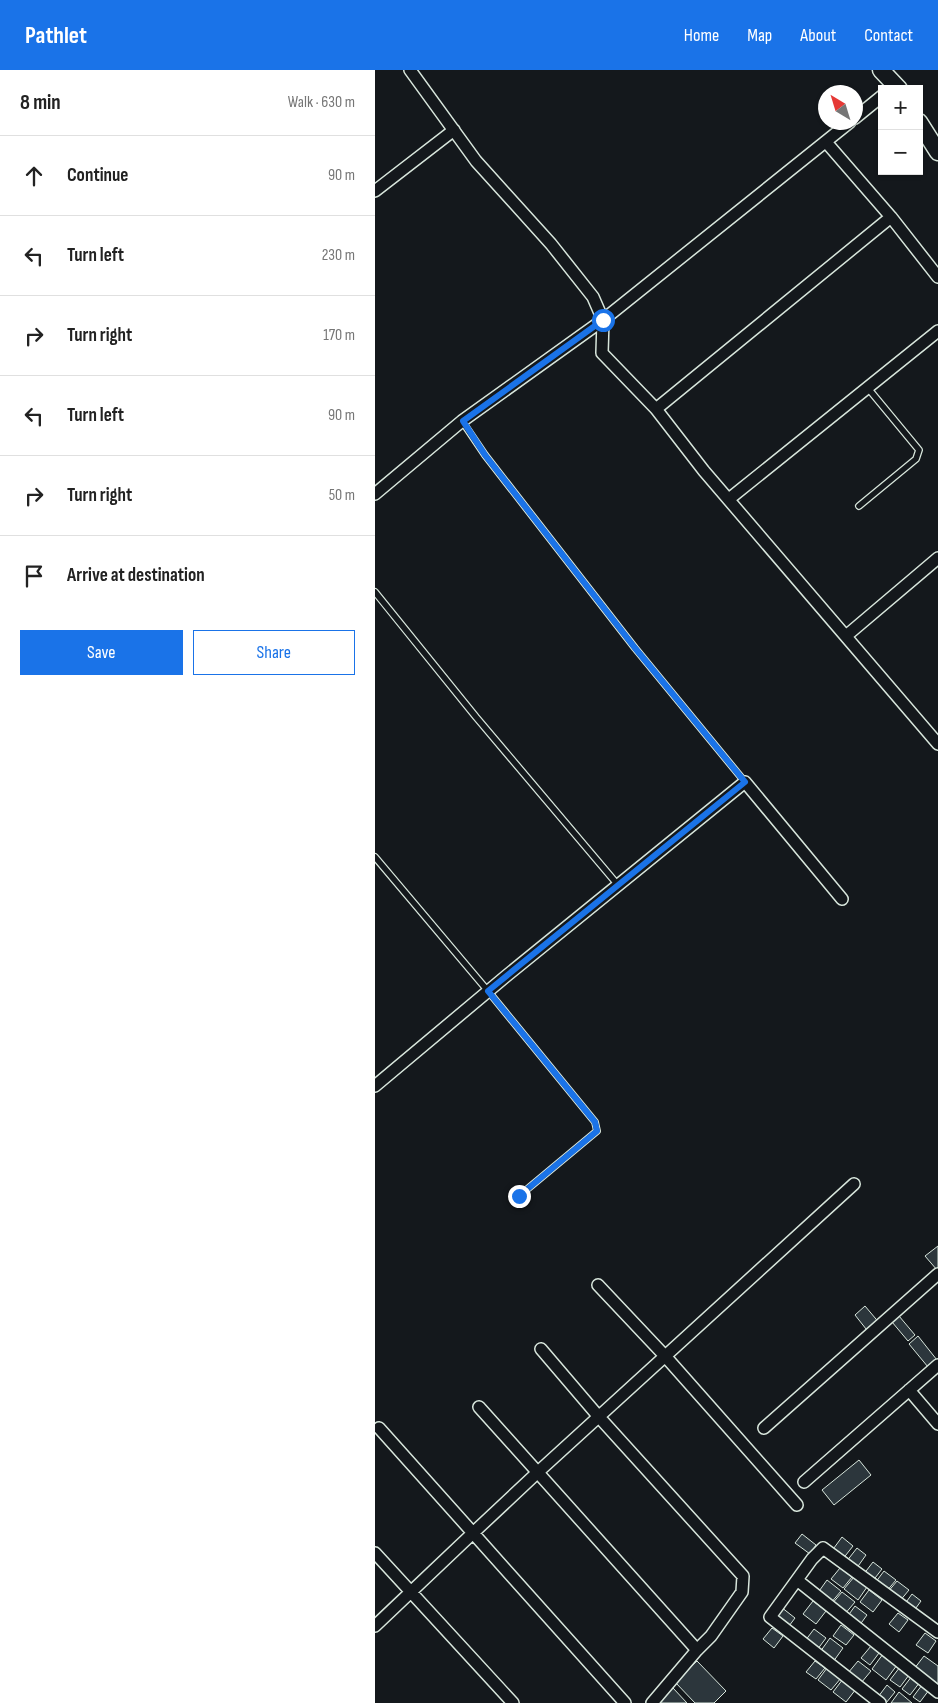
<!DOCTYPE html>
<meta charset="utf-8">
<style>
:root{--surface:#fff;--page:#f2f2f2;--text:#222;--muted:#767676;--line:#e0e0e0;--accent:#1a73e8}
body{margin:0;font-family:"Sofia Sans Condensed",sans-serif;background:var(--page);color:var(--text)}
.controls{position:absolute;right:15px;top:15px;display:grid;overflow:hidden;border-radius:0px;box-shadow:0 1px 4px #0004}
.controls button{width:45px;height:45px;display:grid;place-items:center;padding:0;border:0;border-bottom:1px solid var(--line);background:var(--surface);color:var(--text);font:25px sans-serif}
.compass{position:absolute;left:443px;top:15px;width:45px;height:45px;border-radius:50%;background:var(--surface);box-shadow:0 1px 4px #0004;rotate:322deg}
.stop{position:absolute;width:15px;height:15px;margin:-11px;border:4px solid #1a73e8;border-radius:50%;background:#fff}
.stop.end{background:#1a73e8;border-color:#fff;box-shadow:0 1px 5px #0008}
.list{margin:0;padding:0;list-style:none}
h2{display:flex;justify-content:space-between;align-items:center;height:65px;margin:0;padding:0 20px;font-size:21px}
h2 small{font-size:16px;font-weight:400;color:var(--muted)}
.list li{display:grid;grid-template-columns:32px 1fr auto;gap:15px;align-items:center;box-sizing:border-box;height:80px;padding:0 20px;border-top:1px solid var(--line)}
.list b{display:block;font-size:19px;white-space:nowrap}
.list em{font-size:16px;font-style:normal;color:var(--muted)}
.actions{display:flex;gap:10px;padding:15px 20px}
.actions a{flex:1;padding:11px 0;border:1px solid var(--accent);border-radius:0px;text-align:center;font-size:18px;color:var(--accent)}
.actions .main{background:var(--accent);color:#fff}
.icon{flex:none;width:28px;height:28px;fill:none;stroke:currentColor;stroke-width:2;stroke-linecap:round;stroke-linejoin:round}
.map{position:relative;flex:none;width:563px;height:1633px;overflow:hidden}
header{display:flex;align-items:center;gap:30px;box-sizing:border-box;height:70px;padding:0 25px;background:var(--accent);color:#fff}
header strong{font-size:24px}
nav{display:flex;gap:28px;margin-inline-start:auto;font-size:18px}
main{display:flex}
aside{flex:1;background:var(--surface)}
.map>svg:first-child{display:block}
.building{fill:#2c363c;stroke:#d8e6dc}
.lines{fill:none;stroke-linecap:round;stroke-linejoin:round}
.lane-casing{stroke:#d8e6dc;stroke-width:8}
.street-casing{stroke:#d8e6dc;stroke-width:14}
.secondary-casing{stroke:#d8e6dc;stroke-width:19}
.lane{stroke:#14181c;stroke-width:5.5}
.street{stroke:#14181c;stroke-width:11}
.secondary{stroke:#14181c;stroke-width:16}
.route{stroke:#1a73e8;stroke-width:6}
</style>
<header>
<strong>Pathlet</strong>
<nav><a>Home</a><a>Map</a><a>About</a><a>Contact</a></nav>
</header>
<main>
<aside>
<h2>8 min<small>Walk · 630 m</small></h2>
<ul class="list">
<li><svg class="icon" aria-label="ahead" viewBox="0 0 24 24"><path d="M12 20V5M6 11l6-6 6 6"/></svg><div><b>Continue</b></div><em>90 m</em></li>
<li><svg class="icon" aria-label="left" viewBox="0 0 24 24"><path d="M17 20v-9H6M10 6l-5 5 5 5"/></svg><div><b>Turn left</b></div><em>230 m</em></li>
<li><svg class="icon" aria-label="right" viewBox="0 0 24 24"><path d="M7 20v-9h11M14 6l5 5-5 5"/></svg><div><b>Turn right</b></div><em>170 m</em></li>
<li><svg class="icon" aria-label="left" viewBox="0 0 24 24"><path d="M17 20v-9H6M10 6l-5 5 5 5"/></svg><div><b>Turn left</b></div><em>90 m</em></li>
<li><svg class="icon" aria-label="right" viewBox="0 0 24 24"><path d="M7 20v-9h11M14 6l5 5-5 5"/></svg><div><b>Turn right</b></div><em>50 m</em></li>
<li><svg class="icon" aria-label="arrive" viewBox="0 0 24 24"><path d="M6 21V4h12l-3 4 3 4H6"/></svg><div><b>Arrive at destination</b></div></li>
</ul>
<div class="actions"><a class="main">Save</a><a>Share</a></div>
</aside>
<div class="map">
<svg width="563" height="1633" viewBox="0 0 563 1633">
<rect width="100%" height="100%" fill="#14181c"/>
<path class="building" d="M563 1176V1198L562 1200 550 1186Z
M490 1236 506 1255 495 1264 480 1245Z
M524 1246 540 1265 533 1271 517 1252Z
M543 1266 562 1290 553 1297 534 1274Z
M484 1390 496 1405 459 1435 447 1420Z
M427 1464 441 1475 435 1484 420 1473Z
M467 1467 478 1476 467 1490 456 1482Z
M482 1478 491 1485 481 1499 471 1492Z
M498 1492 507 1499 497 1512 488 1505Z
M465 1498 477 1507 468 1518 456 1509Z
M509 1501 521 1510 511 1522 500 1513Z
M479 1507 492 1517 483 1530 469 1519Z
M452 1510 466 1521 455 1534 442 1524Z
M522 1511 534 1520 524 1532 512 1523Z
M494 1520 507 1530 498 1542 485 1532Z
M467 1522 480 1532 469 1545 456 1535Z
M537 1524 546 1531 538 1542 529 1535Z
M438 1531 451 1541 441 1554 428 1544Z
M480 1536 492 1545 484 1556 472 1547Z
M406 1537 420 1548 414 1556 400 1545Z
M523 1543 533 1550 524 1562 514 1554Z
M466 1555 479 1565 471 1575 458 1566Z
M397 1558 408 1566 399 1578 388 1569Z
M439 1559 451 1568 442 1580 430 1571Z
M550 1563 561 1571 553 1583 541 1575Z
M455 1568 468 1578 458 1592 445 1582Z
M496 1576 504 1583 495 1595 486 1588Z
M508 1584 522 1595 511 1610 497 1599Z
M549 1586 563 1596V1617L539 1599Z
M322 1591 351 1621 339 1633H320L300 1612Z
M440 1591 450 1598 441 1609 431 1602Z
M483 1591 496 1601 486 1613 473 1603Z
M525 1597 534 1605 525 1617 515 1610Z
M452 1598 466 1608 456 1620 443 1610Z
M537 1606 545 1612 535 1625 527 1619Z
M468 1609 481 1619 471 1632 458 1622Z
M512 1615 520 1622 511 1633 503 1627Z
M547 1615 554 1620 545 1632 538 1627Z
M298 1618 312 1633H282Z
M524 1622 537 1633H516Z"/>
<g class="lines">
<defs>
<path id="lane" d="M87 351 110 385 260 578 370 712
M484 436 541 389 544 380 492 317
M0 522 101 647 243 815
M0 787 113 921 220 1052 222 1061 144 1126"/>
<path id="street" d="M35 0 101 91 176 174 218 227 228 250 227 283 281 339 329 401 563 674
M480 48 507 26
M451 72 516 147 563 207
M0 121 79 60
M281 339 516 147
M0 424 87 351 228 250 475 52
M354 429 563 261
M471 566 563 488
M0 1016 130 907 370 712 467 829
M223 1215 290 1286 422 1435
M166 1279 224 1347 368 1506 367 1522 336 1566 322 1580 277 1633
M534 1320 563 1354
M104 1337 322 1580
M4 1358 98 1463 163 1402 479 1114
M389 1358 563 1204
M429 1412 563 1295
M0 1483 138 1633
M422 1510 563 1622
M0 1556 98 1463 250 1633
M505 1633 395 1547 437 1489 448 1478 563 1562"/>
<path id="secondary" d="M506 0 524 19
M544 52 563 82"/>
</defs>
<use href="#lane" class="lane-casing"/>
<use href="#street" class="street-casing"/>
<use href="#secondary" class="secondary-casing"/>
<use href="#lane" class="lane"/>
<use href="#street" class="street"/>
<use href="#secondary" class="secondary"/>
</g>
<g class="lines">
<path class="route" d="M144 1126 222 1061 220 1052 113 921 370 712 260 578 110 385 88 351 228 250"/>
</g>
</svg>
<div class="controls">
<button>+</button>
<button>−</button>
</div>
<svg class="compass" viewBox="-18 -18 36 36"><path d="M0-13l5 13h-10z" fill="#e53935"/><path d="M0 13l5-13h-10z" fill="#767676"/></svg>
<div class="stop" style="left:228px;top:250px"></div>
<div class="stop end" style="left:144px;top:1126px"></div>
</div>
</main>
